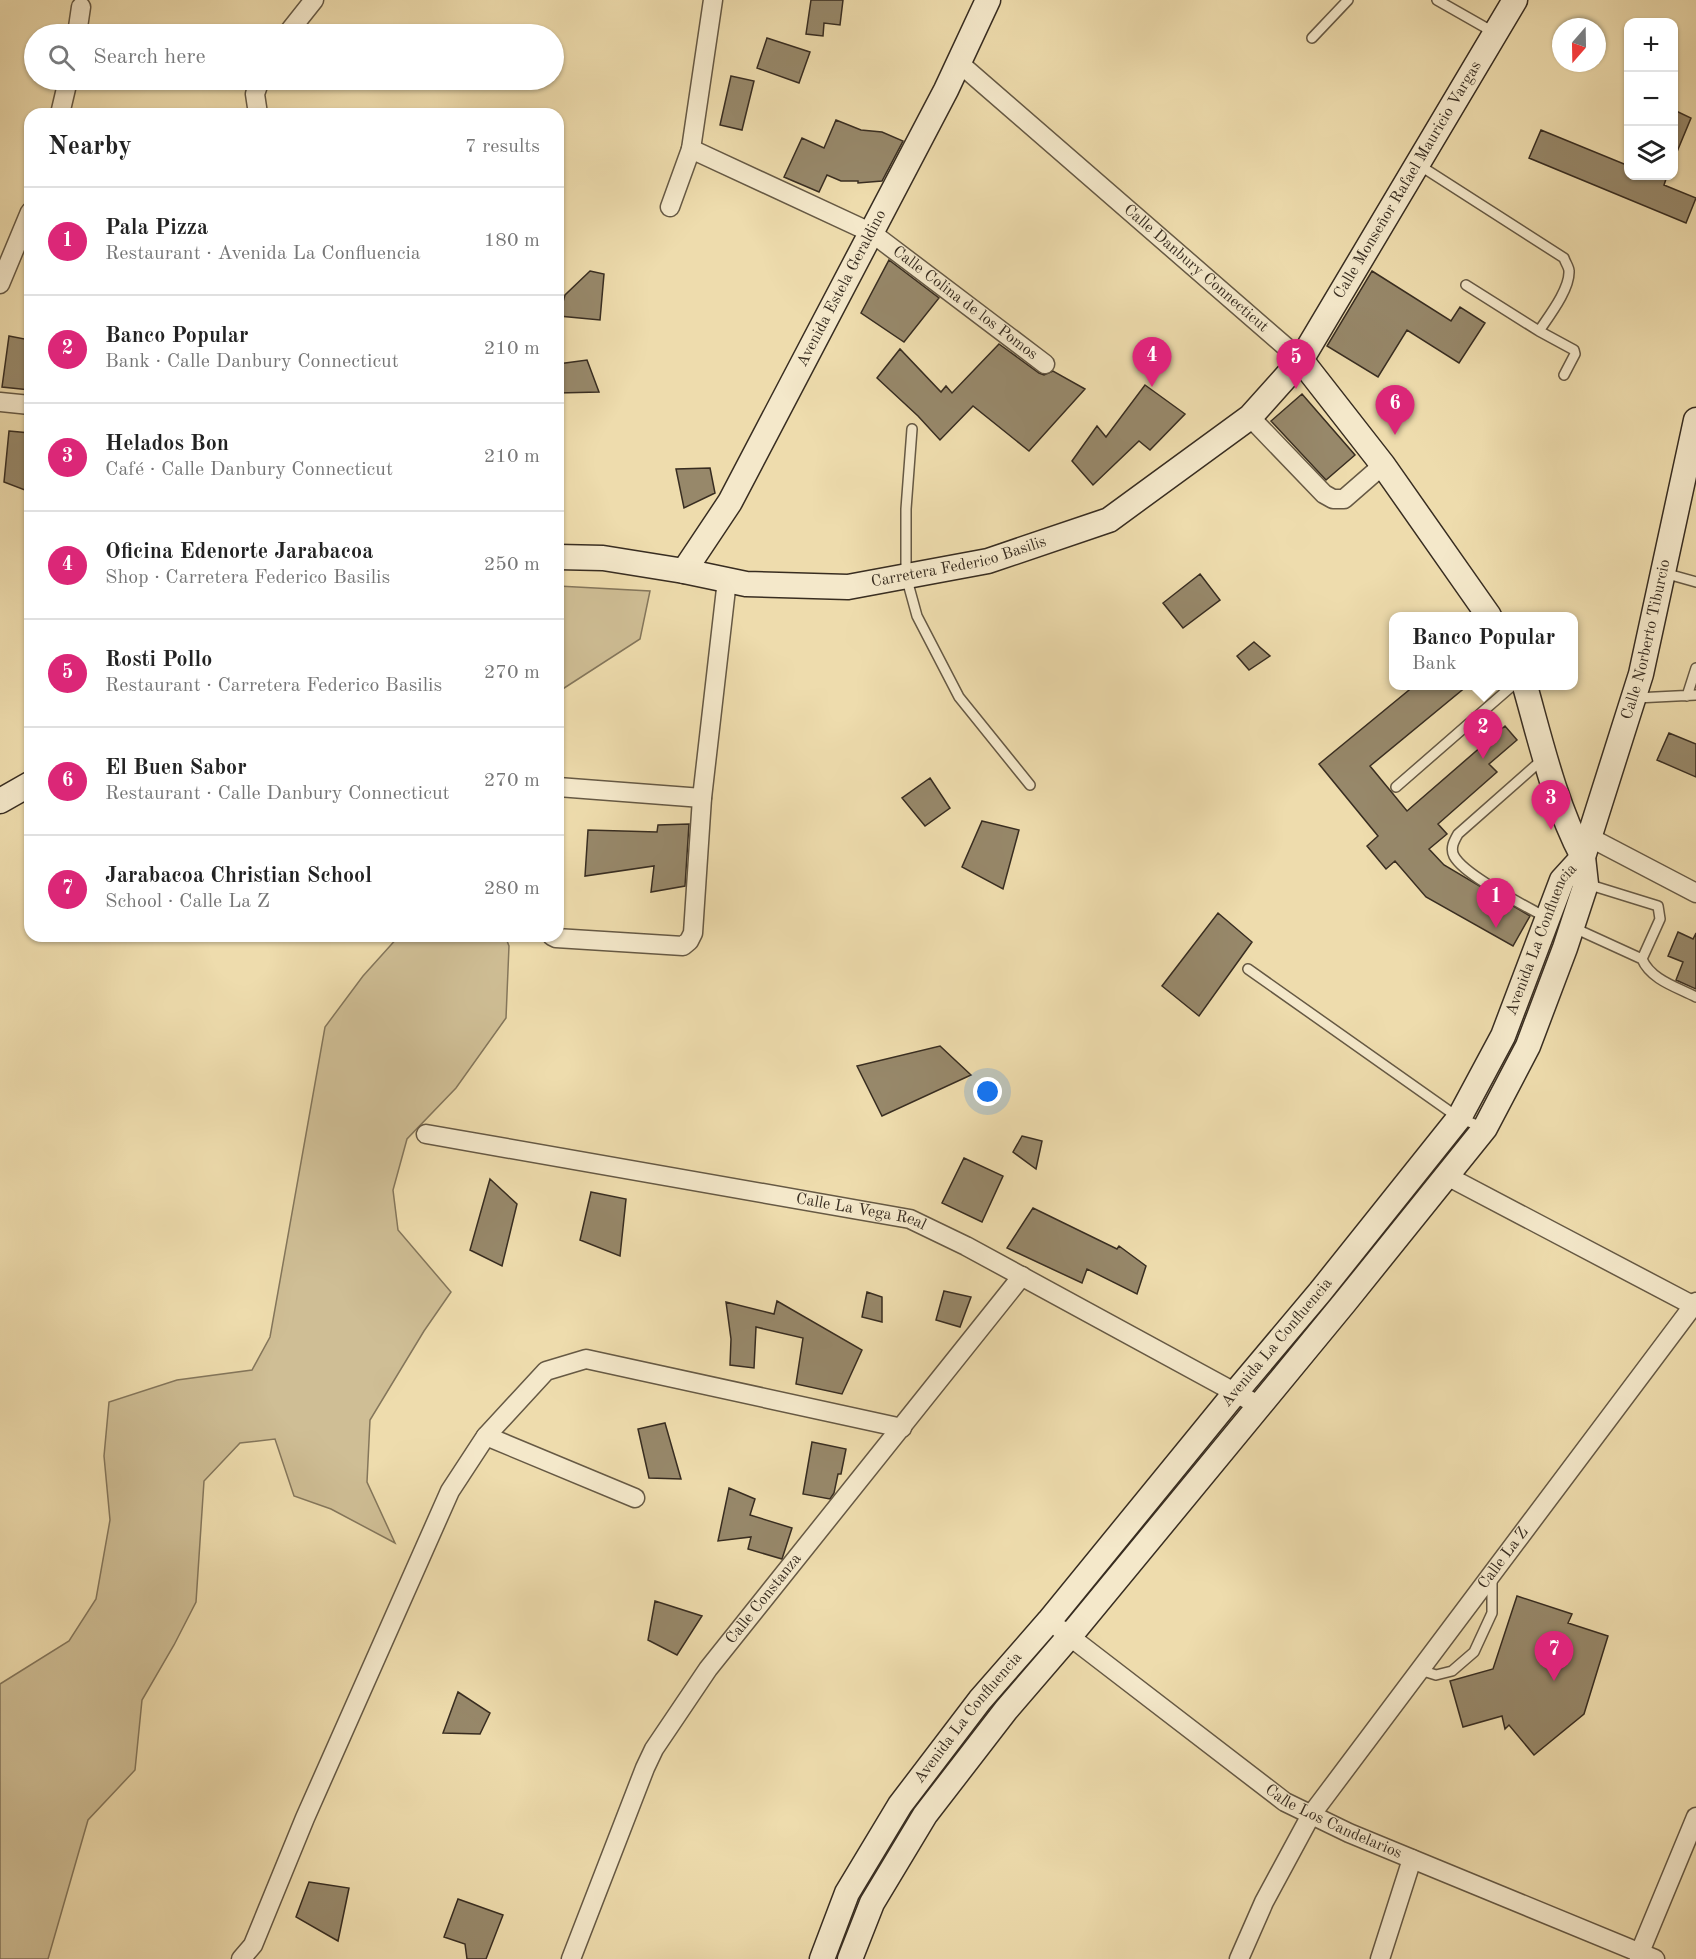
<!DOCTYPE html>
<meta charset="utf-8">
<style>
:root{--surface:#fff;--page:#f2f2f2;--text:#222;--muted:#767676;--line:#e0e0e0;--accent:#db2777}
body{margin:0;font-family:"Old Standard TT",serif;background:var(--page);color:var(--text)}
.controls{position:absolute;right:18px;top:18px;display:grid;overflow:hidden;border-radius:12px;box-shadow:0 2px 4px #0004}
.controls button{width:54px;height:54px;display:grid;place-items:center;padding:0;border:0;border-bottom:2px solid var(--line);background:var(--surface);color:var(--text);font:30px sans-serif}
.compass{position:absolute;left:1552px;top:18px;width:54px;height:54px;border-radius:50%;background:var(--surface);box-shadow:0 2px 4px #0004;rotate:200deg}
.you{position:absolute;left:988px;top:1092px;width:21px;height:21px;margin:-15px;border:4px solid #fff;border-radius:50%;background:#1a73e8;box-shadow:0 0 0 9px #1a73e833}
.badge{display:grid;place-items:center;width:39px;height:39px;border-radius:50%;background:var(--accent);color:#fff;font-size:20px;font-weight:700}
.pin{position:absolute;translate:-50% -50px;filter:drop-shadow(0 2px 3px #0008)}
.pin::after{content:'';position:absolute;top:32px;width:21px;height:18px;background:inherit;clip-path:polygon(0 0,100% 0,50% 100%)}
.popup{position:absolute;left:1389px;top:612px;width:189px;height:78px;box-sizing:border-box;display:grid;place-content:center;border-radius:12px;background:var(--surface);filter:drop-shadow(0 2px 4px #0005);font-size:20px;white-space:nowrap;color:var(--muted)}
.popup b{font-size:22px;color:var(--text)}
.popup::after{content:'';position:absolute;left:50%;top:100%;margin-left:-12px;border:12px solid transparent;border-top-color:var(--surface)}
.list{margin:0;padding:0;list-style:none}
h2{display:flex;justify-content:space-between;align-items:center;height:78px;margin:0;padding:0 24px;font-size:26px}
h2 small{font-size:20px;font-weight:400;color:var(--muted)}
.list li{display:grid;grid-template-columns:39px 1fr auto;gap:18px;align-items:center;box-sizing:border-box;height:108px;padding:0 24px;border-top:2px solid var(--line)}
.list b{display:block;font-size:22px;white-space:nowrap}
.list p{margin:0;font-size:20px;white-space:nowrap;color:var(--muted)}
.list em{font-size:20px;font-style:normal;color:var(--muted)}
.icon{flex:none;width:33px;height:33px;fill:none;stroke:currentColor;stroke-width:2;stroke-linecap:round;stroke-linejoin:round}
.map{position:relative;flex:none;width:1696px;height:1959px;overflow:hidden}
.search{position:absolute;background:var(--surface);box-shadow:0 2px 4px #0004;left:24px;top:24px;width:540px;height:66px;display:flex;align-items:center;gap:15px;box-sizing:border-box;padding:0 21px;border-radius:33px;color:var(--muted);font-size:22px}
.panel{position:absolute;background:var(--surface);box-shadow:0 2px 4px #0004;left:24px;top:108px;width:540px;height:834px;border-radius:18px}
.map>svg:first-child{display:block}
.green{fill:#cfbe95;stroke:#84765b;stroke-width:1.5}
.building{fill:#97886a;stroke:#382d21;stroke-width:1.5}
.lines{fill:none;stroke-linecap:round;stroke-linejoin:round}
.lane-casing{stroke:#665944;stroke-width:12}
.street-casing{stroke:#665944;stroke-width:21}
.secondary-casing{stroke:#382d21;stroke-width:27}
.lane{stroke:#f4e8ca;stroke-width:9}
.street{stroke:#f4e8ca;stroke-width:18}
.secondary{stroke:#f4e8ca;stroke-width:24}
.labels{text-anchor:middle;dominant-baseline:central;stroke-width:6;stroke-linejoin:round;paint-order:stroke}
.street-label{font-size:16px;fill:#382d21;stroke:#f4e8ca}
</style>
<div class="map">
<svg width="1696" height="1959" viewBox="0 0 1696 1959">
<rect width="100%" height="100%" fill="#eedcad"/>
<filter id="stains"><feTurbulence type="fractalNoise" baseFrequency=".00333" numOctaves="4"/><feColorMatrix values="0 0 0 0 .2 0 0 0 0 .09 0 0 0 0 .02 0 0 0 .5 -.17"/></filter>
<radialGradient id="worn" r=".72"><stop offset=".6" stop-color="#630" stop-opacity="0"/><stop offset="1" stop-color="#630" stop-opacity=".3"/></radialGradient>
<path class="green" d="M558 586 650 591 640 639 558 692Z
M399 936H505L509 946 506 1018 456 1088 407 1139 393 1190 398 1230 451 1292 424 1331 370 1420 367 1482 395 1543 331 1509 294 1496 275 1439 240 1443 204 1481 196 1602 174 1645 142 1700 135 1770 88 1820 48 1959H0V1684L69 1641 96 1599 110 1520 104 1456 109 1402 177 1380 252 1370 270 1337 325 1027 363 976Z"/>
<path class="building" d="M811 0H843L840 25 824 23 823 36 806 34Z
M767 38 810 52 799 83 757 68Z
M731 76 754 81 742 130 720 125Z
M1674 110 1691 118 1674 159Z
M836 120 861 130 882 132 903 141 882 181 858 183V181H841L827 175 819 192 784 177 802 138 824 148Z
M1541 130 1629 166V176H1667L1664 185 1696 198 1686 223 1529 158Z
M889 260 939 298 904 342 861 313Z
M590 271 604 274 600 320 559 316 565 295Z
M1372 271 1451 321 1460 307 1485 323 1459 363 1407 330 1378 377 1327 346Z
M9 336 30 340V390L2 387Z
M999 344 1039 373 1044 375 1053 371 1085 389 1029 451 973 406 940 440 918 416 877 378 900 349 941 392 946 386 952 393Z
M587 360 599 392 558 393V364Z
M1145 385 1185 414 1150 450 1139 441 1093 485 1072 461 1097 426 1106 437Z
M1302 394 1355 455 1326 480 1271 421Z
M9 431 30 433V492L4 482Z
M710 468 715 493 684 508 676 469Z
M1200 574 1220 600 1183 628 1163 603Z
M1254 642 1270 656 1249 670 1237 656Z
M1414 686H1467L1370 766 1407 811 1505 726 1517 740 1489 764 1497 772 1438 824 1447 834 1429 849 1444 865 1530 916 1513 946 1426 897 1395 861 1386 869 1367 846 1378 836 1319 764Z
M1669 733 1696 744V777L1657 760Z
M930 778 950 808 925 826 902 798Z
M982 821 1019 830 1003 889 962 867Z
M689 824 685 886 651 892 654 866 585 876 588 830 657 832 658 825Z
M1218 913 1252 942 1199 1016 1162 986Z
M1678 932 1693 939 1696 933V989L1676 980 1683 962 1668 956Z
M940 1046 971 1075 882 1116 857 1066Z
M1022 1136 1042 1141 1036 1169 1013 1152Z
M964 1158 1003 1176 982 1222 942 1203Z
M490 1179 517 1204 502 1266 470 1250Z
M591 1192 626 1199 620 1256 580 1240Z
M1033 1208 1117 1249 1119 1246 1146 1266 1137 1294 1087 1269 1082 1283 1007 1248Z
M944 1291 971 1297 960 1327 936 1320Z
M867 1292 882 1297V1322L862 1317Z
M777 1301 862 1350 842 1394 796 1384 803 1338 756 1327 754 1368 730 1365 731 1339 726 1302 774 1314Z
M665 1423 681 1479 649 1478 638 1429Z
M812 1442 846 1449 841 1474H838L834 1493 830 1499 803 1494Z
M729 1488 755 1499 750 1515 792 1528 782 1559 748 1549 751 1537 718 1541Z
M1517 1596 1572 1614 1568 1623 1608 1636 1584 1714 1534 1755 1509 1725 1505 1729 1502 1716 1463 1727 1450 1681 1493 1669Z
M655 1601 702 1616 677 1655 648 1640Z
M458 1692 490 1713 480 1734 443 1733Z
M309 1882 349 1888 338 1941 296 1917Z
M458 1899 503 1915 486 1959H467L465 1944 444 1937Z"/>
<g class="lines">
<defs>
<path id="lane" d="M1437 0 1495 33
M1312 38 1348 0
M1419 165 1564 258C1565 262 1569 267 1569 271 1570 289 1549 316 1539 331L1466 285
M1539 331 1574 350 1575 354 1564 375
M912 429 906 509V576L917 616 959 697 1030 785
M1664 573 1696 582
M1687 696 1696 668
M1636 698 1696 695
M1543 759 1458 834C1454 841 1450 848 1454 856 1465 876 1526 906 1547 918
M1396 787 1512 686
M1572 927 1642 959 1660 919 1658 906 1587 884
M1642 959C1651 980 1677 987 1696 997
M1248 969 1459 1118 1482 1127
M1420 1670 1436 1675 1452 1671 1474 1652 1492 1613V1577"/>
<g id="street">
<path d="M77 34 81 7"/>
<path d="M287 34 314 0"/>
<path id="s1" d="M958 62 1301 360"/>
<path d="M60 114 68 80"/>
<path d="M258 114 255 94 260 80"/>
<path id="s2" d="M691 149 872 233 1045 364"/>
<path d="M670 207 691 149 713 0"/>
<path d="M0 284 30 212"/>
<path d="M0 402 30 405"/>
<path d="M1250 417 1324 494 1333 499H1344L1383 465"/>
<path d="M558 787 702 798"/>
<path d="M1589 837 1696 893"/>
<path d="M552 936 556 938 683 946 689 941 693 933 702 798 727 580"/>
<path id="s3" d="M426 1134 910 1219 966 1246 1258 1405"/>
<path d="M1447 1176 1696 1307"/>
<path d="M486 1436 635 1498"/>
<path id="s4" d="M1060 1629 1285 1802 1349 1833 1655 1959"/>
<path d="M241 1959 253 1945 305 1818 450 1491 486 1436 546 1371 586 1359 902 1428"/>
<path id="s5" d="M571 1959 645 1768 654 1749 708 1669 1022 1276"/>
<path id="s6" d="M1239 1959 1264 1902 1311 1815 1696 1302"/>
<path d="M1380 1959 1412 1859"/>
<path d="M1639 1959 1640 1952 1696 1817"/>
</g>
<g id="secondary">
<path d="M1301 360 1383 465 1489 616"/>
<path id="s7" d="M558 557 603 558 684 571 746 584 848 587 988 561 1109 520 1250 417 1301 360 1515 0"/>
<path id="s8" d="M684 571 730 502 946 90 988 0"/>
<path d="M1525 686C1541 743 1555 804 1583 857"/>
<path d="M0 801 30 784"/>
<path id="s9" d="M822 1959 847 1893 900 1805 980 1700 1049 1621 1235 1393 1320 1292 1459 1118 1503 1036 1562 880 1583 857"/>
<path id="s10" d="M850 1959 872 1903 925 1815 1006 1710 1074 1631 1345 1302 1485 1128 1528 1046 1565 948 1586 884 1583 857 1641 674 1696 420"/>
</g>
</defs>
<use href="#lane" class="lane-casing"/>
<use href="#street" class="street-casing"/>
<use href="#secondary" class="secondary-casing"/>
<use href="#lane" class="lane"/>
<use href="#street" class="street"/>
<use href="#secondary" class="secondary"/>
</g>
<g class="labels">
<g class="street-label">
<text stroke="none"><textPath href="#s7" startOffset="1023">Calle Monseñor Rafael Mauricio Vargas</textPath></text>
<text stroke="none"><textPath href="#s1" startOffset="315">Calle Danbury Connecticut</textPath></text>
<text stroke="none"><textPath href="#s8" startOffset="324">Avenida Estela Geraldino</textPath></text>
<text stroke="none"><textPath href="#s2" startOffset="316">Calle Colina de los Pomos</textPath></text>
<text stroke="none"><textPath href="#s7" startOffset="406">Carretera Federico Basilis</textPath></text>
<text stroke="none"><textPath href="#s10" startOffset="1568">Calle Norberto Tiburcio</textPath></text>
<text stroke="none"><textPath href="#s9" startOffset="1256">Avenida La Confluencia</textPath></text>
<text stroke="none"><textPath href="#s3" startOffset="442">Calle La Vega Real</textPath></text>
<text stroke="none"><textPath href="#s9" startOffset="770">Avenida La Confluencia</textPath></text>
<text stroke="none"><textPath href="#s6" startOffset="482">Calle La Z</textPath></text>
<text stroke="none"><textPath href="#s5" startOffset="412">Calle Constanza</textPath></text>
<text stroke="none"><textPath href="#s9" startOffset="284">Avenida La Confluencia</textPath></text>
<text stroke="none"><textPath href="#s4" startOffset="336">Calle Los Candelarios</textPath></text>
</g>
</g>
<rect width="100%" height="100%" filter="url(#stains)"/>
<rect width="100%" height="100%" fill="url(#worn)"/>
</svg>
<div class="controls">
<button>+</button>
<button>−</button>
<button><svg class="icon" aria-label="layers" viewBox="0 0 24 24"><path d="M12 4l9 5-9 5-9-5zM3 14l9 5 9-5"/></svg></button>
</div>
<svg class="compass" viewBox="-18 -18 36 36"><path d="M0-13l5 13h-10z" fill="#e53935"/><path d="M0 13l5-13h-10z" fill="#767676"/></svg>
<div class="you"></div>
<div class="pin badge" style="left:1496px;top:928px">1</div>
<div class="pin badge" style="left:1483px;top:759px">2</div>
<div class="popup"><b>Banco Popular</b>Bank</div>
<div class="pin badge" style="left:1551px;top:830px">3</div>
<div class="pin badge" style="left:1152px;top:387px">4</div>
<div class="pin badge" style="left:1296px;top:389px">5</div>
<div class="pin badge" style="left:1395px;top:435px">6</div>
<div class="pin badge" style="left:1554px;top:1681px">7</div>
<div class="search"><svg class="icon" aria-label="search" viewBox="0 0 24 24"><circle cx="10" cy="10" r="6"/><path d="M15 15l6 6"/></svg>Search here</div>
<section class="panel">
<h2>Nearby<small>7 results</small></h2>
<ul class="list">
<li><span class="badge">1</span><div><b>Pala Pizza</b><p>Restaurant · Avenida La Confluencia</p></div><em>180 m</em></li>
<li><span class="badge">2</span><div><b>Banco Popular</b><p>Bank · Calle Danbury Connecticut</p></div><em>210 m</em></li>
<li><span class="badge">3</span><div><b>Helados Bon</b><p>Café · Calle Danbury Connecticut</p></div><em>210 m</em></li>
<li><span class="badge">4</span><div><b>Oficina Edenorte Jarabacoa</b><p>Shop · Carretera Federico Basilis</p></div><em>250 m</em></li>
<li><span class="badge">5</span><div><b>Rosti Pollo</b><p>Restaurant · Carretera Federico Basilis</p></div><em>270 m</em></li>
<li><span class="badge">6</span><div><b>El Buen Sabor</b><p>Restaurant · Calle Danbury Connecticut</p></div><em>270 m</em></li>
<li><span class="badge">7</span><div><b>Jarabacoa Christian School</b><p>School · Calle La Z</p></div><em>280 m</em></li>
</ul>
</section>
</div>
